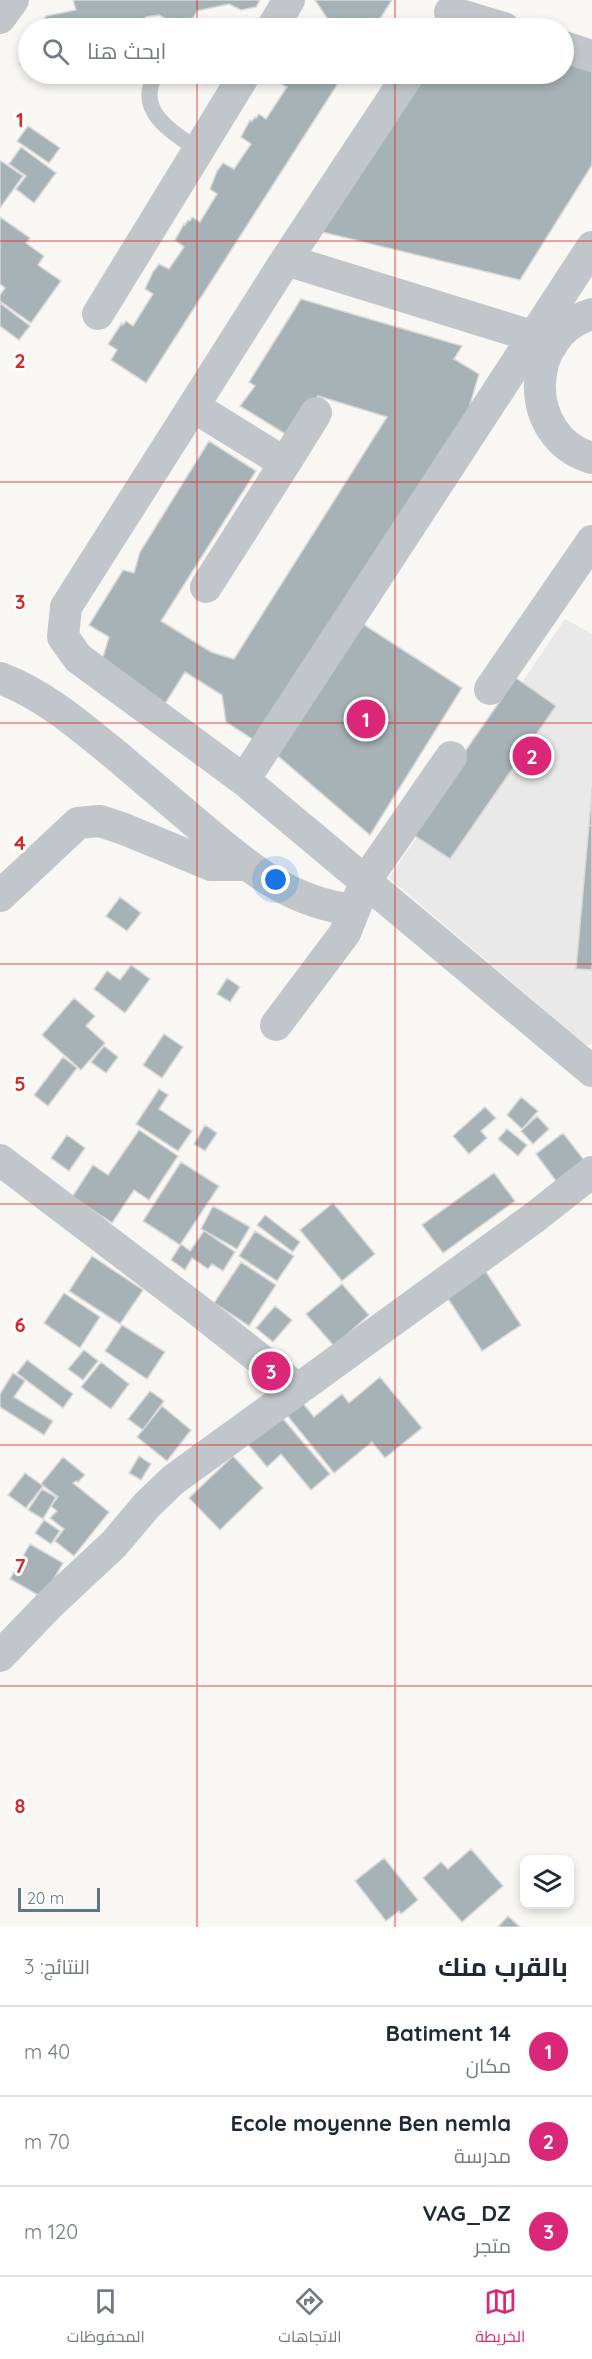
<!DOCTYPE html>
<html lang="ar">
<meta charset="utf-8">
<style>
:root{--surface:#fff;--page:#f6f6f7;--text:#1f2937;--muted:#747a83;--line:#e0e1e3;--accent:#db2777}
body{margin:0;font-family:Quicksand,Cairo,sans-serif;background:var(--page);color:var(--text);direction:rtl}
.controls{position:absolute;right:18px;bottom:18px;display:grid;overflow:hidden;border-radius:12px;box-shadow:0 3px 9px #0003}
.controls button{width:54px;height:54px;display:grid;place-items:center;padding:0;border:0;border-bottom:2px solid var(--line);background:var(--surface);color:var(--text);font:30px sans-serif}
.scale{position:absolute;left:18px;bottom:15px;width:82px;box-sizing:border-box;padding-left:6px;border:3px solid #627780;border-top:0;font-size:16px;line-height:21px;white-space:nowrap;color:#627780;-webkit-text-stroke:4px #fff;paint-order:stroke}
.you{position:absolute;left:276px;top:880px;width:21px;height:21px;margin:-15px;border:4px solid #fff;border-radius:50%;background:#1a73e8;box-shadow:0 0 0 9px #1a73e833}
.badge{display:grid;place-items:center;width:39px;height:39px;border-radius:50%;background:var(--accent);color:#fff;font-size:20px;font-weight:700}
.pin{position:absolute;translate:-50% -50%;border:3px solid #fff;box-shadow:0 2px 6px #0006}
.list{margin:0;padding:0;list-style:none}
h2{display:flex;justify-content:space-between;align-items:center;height:78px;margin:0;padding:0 24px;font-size:26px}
h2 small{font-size:20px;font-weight:400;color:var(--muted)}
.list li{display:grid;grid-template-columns:39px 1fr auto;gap:18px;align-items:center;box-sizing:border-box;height:90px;padding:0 24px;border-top:2px solid var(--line)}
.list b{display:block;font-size:22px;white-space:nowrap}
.list p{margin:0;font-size:20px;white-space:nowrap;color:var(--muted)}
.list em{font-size:20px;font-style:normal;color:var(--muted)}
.icon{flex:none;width:33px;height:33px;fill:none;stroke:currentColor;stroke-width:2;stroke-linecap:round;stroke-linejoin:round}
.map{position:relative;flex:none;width:592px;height:1927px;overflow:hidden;direction:ltr}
.search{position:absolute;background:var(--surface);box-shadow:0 3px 9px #0003;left:18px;right:18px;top:18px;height:66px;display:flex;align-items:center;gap:15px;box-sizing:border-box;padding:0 21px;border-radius:33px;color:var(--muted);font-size:22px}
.sheet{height:348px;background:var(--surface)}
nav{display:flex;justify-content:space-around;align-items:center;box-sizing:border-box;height:84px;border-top:2px solid var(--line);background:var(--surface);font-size:16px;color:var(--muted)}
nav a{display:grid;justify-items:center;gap:3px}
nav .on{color:var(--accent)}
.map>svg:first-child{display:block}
.built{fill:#e8e9e8}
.building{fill:#a7b2b6;stroke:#d9d9d7;stroke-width:1.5}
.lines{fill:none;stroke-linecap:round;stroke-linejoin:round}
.service{stroke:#c0c6c9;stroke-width:16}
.minor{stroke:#c0c6c9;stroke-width:32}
.grid{fill:none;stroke:#d62828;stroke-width:1.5;stroke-opacity:0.55}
.grid-label{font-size:20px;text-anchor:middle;font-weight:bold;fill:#d62828;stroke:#fff;stroke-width:6;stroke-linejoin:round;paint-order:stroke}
</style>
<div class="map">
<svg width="592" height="1927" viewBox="0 0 592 1927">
<rect width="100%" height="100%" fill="#f8f7f4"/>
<path class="built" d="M565 619 592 634V1044L586 1045 389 878Z"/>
<path class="building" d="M73 0H260L256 7 241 10 229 4 197 11 193 18 171 22 159 15 146 17 140 28H39L46 16 76 10Z
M315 0H392L374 28H322L327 18Z
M28 48V68L20 64Z
M564 57 592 66V165L520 280 318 231 418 74H564Z
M38 74H75L73 77 52 81Z
M281 74H344L146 383 111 360 117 350 108 344 122 323 123 325 126 321 133 326 153 294 145 289 153 272 159 264 169 269 184 247 175 240 184 224 185 225 188 220 190 221 192 217 200 222 217 194 210 189 217 171 223 163 234 169 251 144 241 137 250 120 252 121 255 117 256 118 259 114 266 119 287 87 278 82Z
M28 126 60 148 49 163 17 141Z
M21 147 56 173 34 203 16 189 26 176 9 164Z
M1 161 23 176 0 208V162Z
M0 217 30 238 26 243 44 256 38 265 61 281 31 323 0 301V295L5 288 0 284Z
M301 299 462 346 454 359 479 374 467 415 260 744 226 722 222 695 185 672 161 710 101 664 109 637 89 625 123 570 134 573 140 552 209 441 256 471 161 621 211 652 234 659 387 417 318 396 292 438 240 406 255 386 249 382Z
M0 303 30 326 19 340 0 326Z
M352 617 462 688 370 835 271 750Z
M516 678 556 706 450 859 409 832Z
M592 787V826L589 825Z
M589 825 592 826V970L576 969Z
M120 897 141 913 127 931 106 916Z
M131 965 150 979 125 1013 94 989 107 971 120 980Z
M227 978 240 987 230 1002 217 994Z
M74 998 95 1016 86 1026 105 1043 81 1070 42 1035Z
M164 1034 183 1047 162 1078 143 1065Z
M104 1046 118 1057 106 1073 91 1062Z
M63 1057 77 1068 48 1106 34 1095Z
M159 1089 168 1095 159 1109 192 1131 178 1151 136 1124Z
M521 1097 538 1111 522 1129 507 1115Z
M485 1107 496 1118 481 1131 487 1138 469 1154 453 1136Z
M537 1116 549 1129 533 1144 521 1131Z
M205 1125 217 1133 205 1151 194 1144Z
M507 1129 527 1145 518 1156 498 1139Z
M139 1130 178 1156 149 1200 134 1190 112 1223 72 1197 93 1165 108 1175Z
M563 1133 584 1160 556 1181 536 1154Z
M67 1135 85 1148 69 1171 51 1158Z
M181 1162 219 1186 180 1245 143 1221Z
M494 1173 515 1201 443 1253 422 1225Z
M333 1203 375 1254 342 1281 300 1230Z
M213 1206 250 1227 237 1249 201 1229Z
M265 1215 300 1242 293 1252 257 1225Z
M204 1231 235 1252 223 1271 212 1264 208 1269 192 1258 185 1270 171 1260 181 1244 190 1251Z
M255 1231 294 1256 277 1281 239 1256Z
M92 1256 143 1290 120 1324 69 1291Z
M241 1262 276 1285 249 1326 214 1303Z
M482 1266 521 1325 482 1351 443 1291Z
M342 1284 369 1315 334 1346 306 1314Z
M64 1293 100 1317 80 1348 44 1323Z
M275 1306 292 1320 273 1342 256 1328Z
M122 1325 165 1352 147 1379 105 1351Z
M84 1350 98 1361 83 1380 68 1369Z
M27 1360 73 1394 63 1408 17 1373Z
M101 1362 129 1384 111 1409 81 1387Z
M13 1373 25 1381 14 1397 53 1421 44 1435 0 1407V1394Z
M380 1377 422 1428 385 1458 372 1442 334 1473 282 1409 297 1396 314 1417 342 1394 349 1403Z
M150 1391 164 1401 143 1430 128 1419Z
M162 1406 191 1430 167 1461 137 1437Z
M279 1414 330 1474 311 1490 281 1454 267 1467 246 1442Z
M139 1456 151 1464 141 1480 129 1473Z
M233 1456 263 1488 220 1530 189 1498Z
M63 1457 85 1475 78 1482 76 1481 73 1483 109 1512 74 1556 55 1541 64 1529 50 1518 57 1511 51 1506 58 1497 41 1484Z
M25 1473 43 1486 26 1508 8 1495Z
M42 1489 56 1497 43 1519 28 1510Z
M44 1520 60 1531 51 1544 35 1533Z
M30 1544 63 1563 43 1598 10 1579Z
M471 1849 503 1886 462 1922 423 1878 441 1862 448 1869Z
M384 1858 418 1900 401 1914 399 1911 386 1921 355 1881Z
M508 1916 520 1927H498Z"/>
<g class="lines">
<path class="service" d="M156 74C134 111 172 131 198 150"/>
<path class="minor" d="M450 12 504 28
M0 18 13 0
M272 28 289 0
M564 47 592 56
M409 74 286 260 535 337 552 345
M286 260 66 607 63 637 78 658 244 780 592 1071
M98 314 245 74
M592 314C523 334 522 438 592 458
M194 407 285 463 316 413
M206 587 285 463
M0 678C45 695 80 726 117 756 146 781 175 805 204 830 250 869 292 903 354 910
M490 689 592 541
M244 780 592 247
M0 896 78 823 100 821 124 829 211 865H246
M276 1025 345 933 366 880 451 757
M0 1160 194 1307 298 1389
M0 1656 51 1603 114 1544 147 1505 173 1480 535 1217 592 1172"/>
</g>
<path class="grid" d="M197 0V28M395 0V28M197 74V1927M395 74V1927M0 241H592M0 482H592M0 723H592M0 964H592M0 1204H592M0 1445H592M0 1686H592"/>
<g class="grid-label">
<text x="20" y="127">1</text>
<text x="20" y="368">2</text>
<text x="20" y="609">3</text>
<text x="20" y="850">4</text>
<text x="20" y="1091">5</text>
<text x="20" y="1332">6</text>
<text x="20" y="1573">7</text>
<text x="20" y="1813">8</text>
</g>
</svg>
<div class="controls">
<button><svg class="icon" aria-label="layers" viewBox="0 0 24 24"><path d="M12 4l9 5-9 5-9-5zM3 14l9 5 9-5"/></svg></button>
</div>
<div class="scale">20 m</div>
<div class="you"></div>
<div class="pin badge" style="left:366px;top:719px">1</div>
<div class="pin badge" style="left:532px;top:756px">2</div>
<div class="pin badge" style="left:271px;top:1371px">3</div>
<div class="search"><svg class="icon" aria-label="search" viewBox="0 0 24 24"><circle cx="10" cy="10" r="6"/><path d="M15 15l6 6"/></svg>ابحث هنا</div>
</div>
<section class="sheet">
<h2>بالقرب منك<small>النتائج: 3</small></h2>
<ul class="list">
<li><span class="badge">1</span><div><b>Batiment 14</b><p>مكان</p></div><em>40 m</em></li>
<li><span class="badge">2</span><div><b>Ecole moyenne Ben nemla</b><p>مدرسة</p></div><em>70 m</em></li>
<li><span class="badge">3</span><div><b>VAG_DZ</b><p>متجر</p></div><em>120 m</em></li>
</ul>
</section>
<nav>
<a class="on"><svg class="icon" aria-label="map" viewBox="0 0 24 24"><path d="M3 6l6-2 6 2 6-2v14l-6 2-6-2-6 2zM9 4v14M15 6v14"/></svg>الخريطة</a>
<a><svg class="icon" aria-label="directions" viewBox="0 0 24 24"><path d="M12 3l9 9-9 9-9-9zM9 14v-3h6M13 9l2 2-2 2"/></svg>الاتجاهات</a>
<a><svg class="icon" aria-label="saved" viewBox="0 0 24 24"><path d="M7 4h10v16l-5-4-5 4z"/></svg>المحفوظات</a>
</nav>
